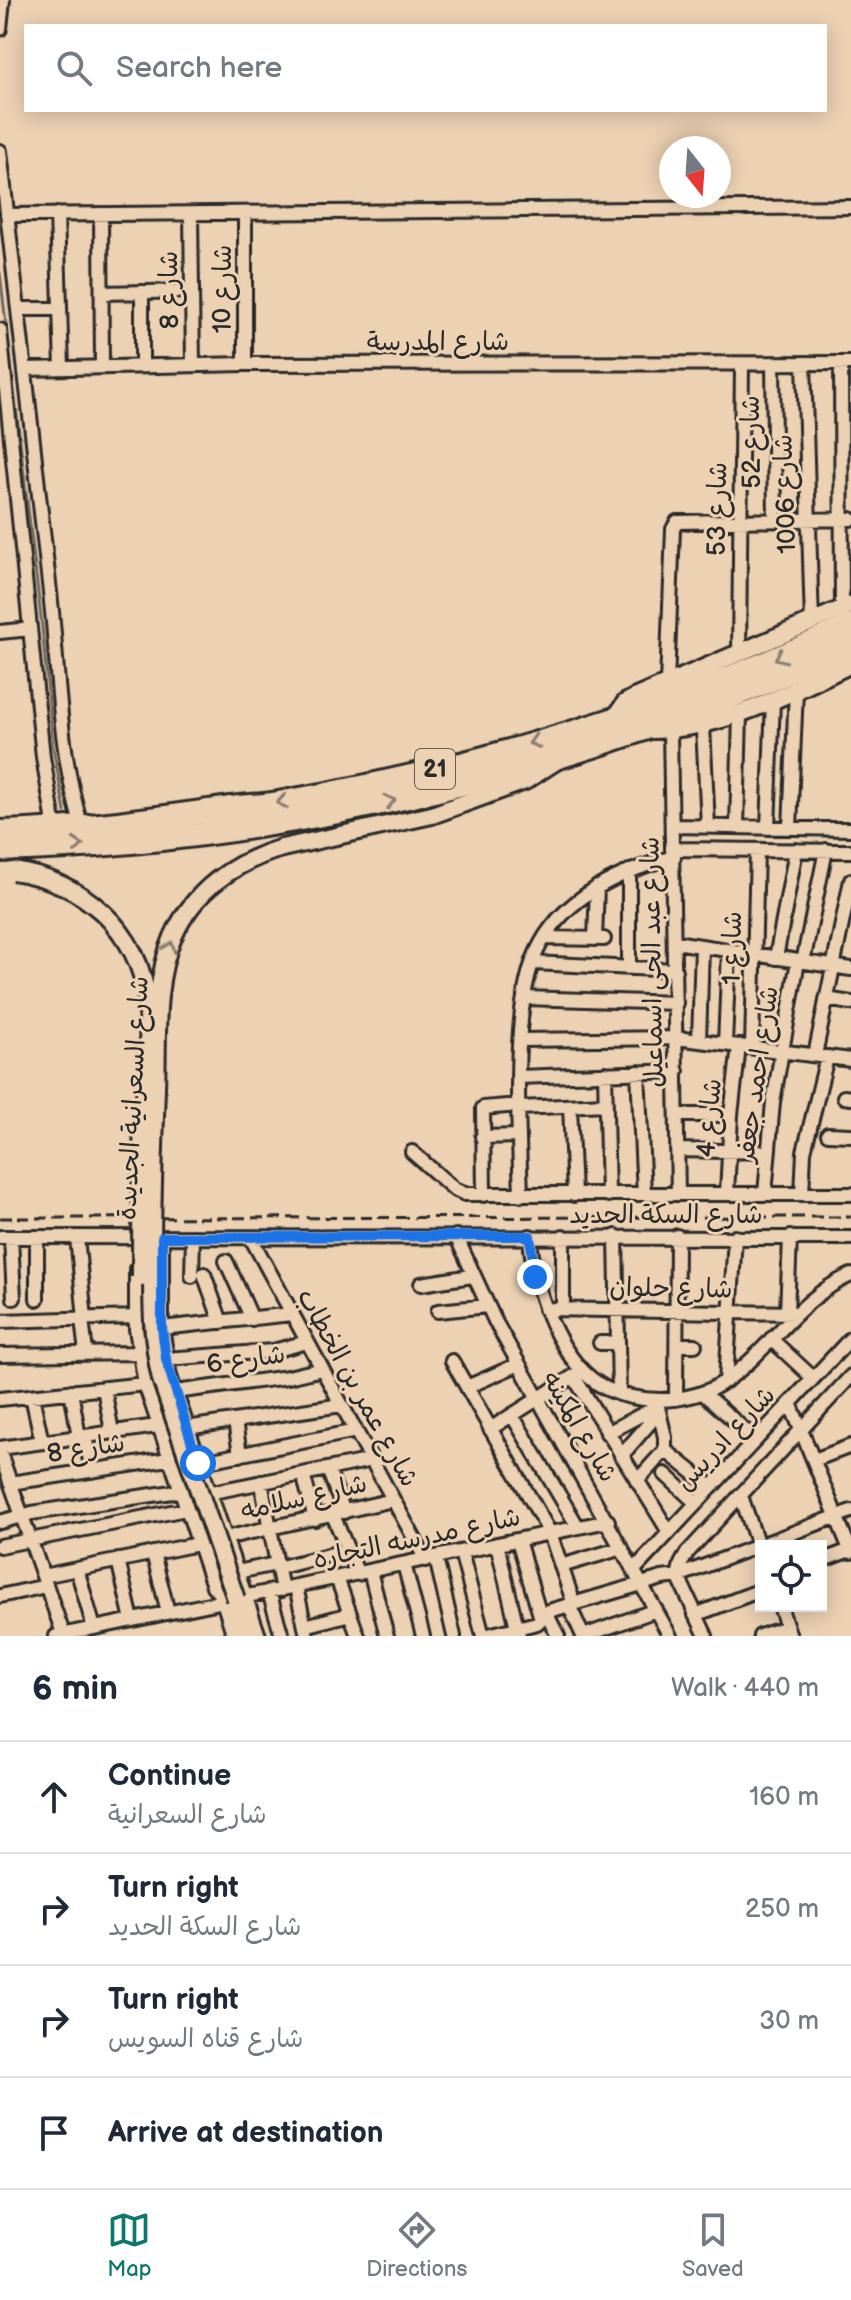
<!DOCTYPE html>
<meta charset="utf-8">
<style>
:root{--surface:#fff;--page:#f6f6f7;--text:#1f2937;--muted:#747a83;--line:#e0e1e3;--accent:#0f766e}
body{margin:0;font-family:"Balsamiq Sans","Playpen Sans Arabic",sans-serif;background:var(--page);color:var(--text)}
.controls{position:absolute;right:24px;bottom:24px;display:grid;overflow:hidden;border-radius:0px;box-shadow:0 4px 20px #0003}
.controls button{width:72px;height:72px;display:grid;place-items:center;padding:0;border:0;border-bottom:2px solid var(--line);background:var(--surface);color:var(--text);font:40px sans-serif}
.compass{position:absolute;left:659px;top:136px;width:72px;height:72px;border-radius:50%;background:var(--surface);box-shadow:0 4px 20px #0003;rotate:163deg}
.stop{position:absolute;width:24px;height:24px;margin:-18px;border:6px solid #1a73e8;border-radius:50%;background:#fff}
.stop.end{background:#1a73e8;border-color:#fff;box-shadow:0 2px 8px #0008}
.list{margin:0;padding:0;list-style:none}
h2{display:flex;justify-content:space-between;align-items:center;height:104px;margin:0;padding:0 32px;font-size:34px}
h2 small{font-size:26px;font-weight:400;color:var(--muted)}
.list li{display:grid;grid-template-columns:52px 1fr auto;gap:24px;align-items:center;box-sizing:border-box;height:112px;padding:0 32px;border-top:2px solid var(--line)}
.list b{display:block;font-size:30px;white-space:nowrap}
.list p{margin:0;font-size:26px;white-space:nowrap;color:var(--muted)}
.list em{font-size:26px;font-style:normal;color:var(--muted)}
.icon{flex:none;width:44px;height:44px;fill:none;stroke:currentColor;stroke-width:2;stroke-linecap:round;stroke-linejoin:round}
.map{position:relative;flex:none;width:851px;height:1636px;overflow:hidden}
.search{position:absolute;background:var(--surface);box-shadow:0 4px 20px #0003;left:24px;right:24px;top:24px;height:88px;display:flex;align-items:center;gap:20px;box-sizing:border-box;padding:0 28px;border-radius:0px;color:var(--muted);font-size:30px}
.sheet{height:552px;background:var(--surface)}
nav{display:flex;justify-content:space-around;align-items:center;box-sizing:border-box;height:112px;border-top:2px solid var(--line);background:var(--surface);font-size:22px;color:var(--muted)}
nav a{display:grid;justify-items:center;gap:4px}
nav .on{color:var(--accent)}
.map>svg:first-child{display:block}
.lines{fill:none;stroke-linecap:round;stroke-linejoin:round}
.stream{stroke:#72685d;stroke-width:3}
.street-casing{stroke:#2b2b2b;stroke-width:18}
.secondary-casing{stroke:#2b2b2b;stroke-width:22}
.highway-casing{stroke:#2b2b2b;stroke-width:28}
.street{stroke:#ecd1b3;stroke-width:12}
.secondary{stroke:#ecd1b3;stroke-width:16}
.highway{stroke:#ecd1b3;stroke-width:22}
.rail{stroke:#2b2b2b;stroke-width:3;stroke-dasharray:12 6;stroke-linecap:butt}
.secondary-bridge-casing{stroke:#2b2b2b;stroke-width:22;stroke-linecap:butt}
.secondary-bridge{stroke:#ecd1b3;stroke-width:16}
.oneway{stroke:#8c7e6f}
.route{stroke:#1a73e8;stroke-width:10}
.labels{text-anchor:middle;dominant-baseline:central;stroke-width:6;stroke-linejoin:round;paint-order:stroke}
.shield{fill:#ecd1b3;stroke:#655d54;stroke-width:2}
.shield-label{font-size:24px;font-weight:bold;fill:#2b2b2b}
.street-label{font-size:26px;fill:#2b2b2b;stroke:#ecd1b3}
</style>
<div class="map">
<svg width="851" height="1636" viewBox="0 0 851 1636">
<rect width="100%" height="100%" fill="#ecd1b3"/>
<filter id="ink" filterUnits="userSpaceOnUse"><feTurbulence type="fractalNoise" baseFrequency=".0125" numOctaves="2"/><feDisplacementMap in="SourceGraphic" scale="16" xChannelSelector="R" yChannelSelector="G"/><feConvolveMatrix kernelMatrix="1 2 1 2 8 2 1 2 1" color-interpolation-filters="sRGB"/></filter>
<g filter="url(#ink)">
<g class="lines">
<path class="stream" d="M0 273 42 626 53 747 65 812"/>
<defs>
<path id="street" d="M0 29 3 0
M0 151C17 298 34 445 50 592 59 671 58 750 82 827
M245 213V364
M57 214 62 368
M101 214 102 367
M191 214 193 365
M7 215 851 207
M102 293 192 291
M18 309H60
M0 330 43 757 55 829
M804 363 812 624
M841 363 842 610
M773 364 775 520
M142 366V292
M25 369 245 364 851 363
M0 632 30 629
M739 655 742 364
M667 684 673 529 677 522 851 519
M703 726 708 826
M670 730 678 1194
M673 826 851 829
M737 827 740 714
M768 828 773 700
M790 828 796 690
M674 849 851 851
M629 871V968
M545 938 604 939
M595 939 597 887
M675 942 851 969
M776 958 796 850
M803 962 826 850
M533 963 675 970
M525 998 676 1003
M826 999 851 1003
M520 1040 676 1038 851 1060
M699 1041 702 947
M725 1044 729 951
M752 1047 757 850
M815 1055 851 880
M638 1072 644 1194
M605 1073 608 1195
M519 1077 677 1071
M844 1097 851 1098
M570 1106 574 1195
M519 1108 606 1104
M677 1115H731
M828 1134 851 1135
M482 1137 519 1136
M677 1150 767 1152
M412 1152 454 1189 465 1194H851
M727 1194 731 1115 739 1046
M765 1194 773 1102 798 961
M802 1194 804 1152 827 1057
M484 1195 483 1108 519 1105
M521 1195C519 1131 510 1008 537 951 562 898 620 871 674 857
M456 1236 495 1321 670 1636
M530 1236C533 1287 558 1364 607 1389 624 1397 643 1400 661 1400 684 1399 706 1395 725 1381 771 1350 798 1298 851 1275
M616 1236 619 1394
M0 1237 851 1238
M11 1237 14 1298
M77 1237 85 1319
M162 1237V1328L170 1376 259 1636
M251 1238 426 1560
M226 1261 252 1319
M136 1269V1329L145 1384 213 1586 225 1601
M204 1274 221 1322
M192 1276 193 1237
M421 1284 472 1276
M37 1299V1237
M545 1309 796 1313
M563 1309V1236
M438 1311 488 1306
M787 1313 790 1237
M82 1319 86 1353
M0 1321 136 1317
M162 1328 292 1314
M771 1339 813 1378
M600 1343H618
M677 1345H695
M0 1355 138 1353
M166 1359 273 1351 307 1342
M452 1361 550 1533 574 1604
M574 1377 669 1532
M726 1381 735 1237
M467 1387 519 1364
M104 1388 112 1432
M71 1391 79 1437
M175 1392 288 1377 322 1369
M703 1393 756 1440
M32 1396 42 1442
M0 1399 145 1384
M676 1399 677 1236
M790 1403 851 1552
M658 1407 665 1437V1450
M512 1415 578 1527
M235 1421 240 1455
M186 1428 342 1405
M490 1429 577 1374
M607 1433 658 1406
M85 1436 92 1471
M0 1448 157 1426
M0 1453 64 1636
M621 1456 659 1412
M814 1460 851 1446
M198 1463 356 1431
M328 1469 344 1512
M303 1474 315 1519
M665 1474 696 1503
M637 1481 665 1450 711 1487
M261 1482 282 1590
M10 1483 169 1459
M208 1493 372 1460
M741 1496 761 1554
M333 1515 358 1574
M0 1522 32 1513 179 1491
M225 1538 393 1500
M518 1540 541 1619
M497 1544 519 1636
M0 1546 186 1509
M461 1552 483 1636
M153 1553 168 1612
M436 1558 454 1636
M118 1560 132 1620
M821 1561 850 1550
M404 1564 423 1636
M561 1566 622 1548
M277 1568 348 1550
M77 1569 94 1628
M634 1570 851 1338
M370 1571 387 1636
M237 1572 276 1564
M43 1576 198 1544
M678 1576 681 1564 687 1553 851 1376
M678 1576 706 1636
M337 1578 358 1636
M296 1587 307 1636
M269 1592 282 1636
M0 1596 46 1586
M569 1605 583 1636
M780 1606 790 1636
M546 1613 558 1636
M695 1615 761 1590
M305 1626 350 1614
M56 1636 608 1521
M484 1636 537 1623 549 1611 662 1578 678 1576 851 1511
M584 1636 656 1610
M760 1636 787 1627"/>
<path id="secondary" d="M616 717 625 703 636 697 851 605
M653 730C724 729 788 694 851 664
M282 848 432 815 525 781 556 761
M236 1599 249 1636
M225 1601 236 1636"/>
<path id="highway" d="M0 832C75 830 149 819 224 809 242 806 260 806 278 803 471 770 674 709 851 625
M0 850C291 842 587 768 851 645"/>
</defs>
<use href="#street" class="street-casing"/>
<use href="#secondary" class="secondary-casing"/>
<use href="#highway" class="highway-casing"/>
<use href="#street" class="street"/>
<use href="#secondary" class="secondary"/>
<use href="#highway" class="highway"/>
<path class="rail" d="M0 1218 851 1217"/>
<defs>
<path id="secondary-bridge" d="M13 871C82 881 139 929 147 1001 151 1041 145 1083 143 1123 141 1175 141 1226 141 1277
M236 1599 161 1379C151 1336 152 1295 152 1252 152 1197 154 1142 156 1088 158 1039 153 983 173 937 193 891 234 862 282 848"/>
</defs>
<use href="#secondary-bridge" class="secondary-bridge-casing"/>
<use href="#secondary-bridge" class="secondary-bridge"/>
</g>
<defs><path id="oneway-chevron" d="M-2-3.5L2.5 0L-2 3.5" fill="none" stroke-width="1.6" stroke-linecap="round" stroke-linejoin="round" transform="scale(2)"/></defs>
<g class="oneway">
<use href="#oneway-chevron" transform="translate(780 657) rotate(156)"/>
<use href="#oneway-chevron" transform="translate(534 742) rotate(163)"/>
<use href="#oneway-chevron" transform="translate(390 801) rotate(-13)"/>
<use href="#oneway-chevron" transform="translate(282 802) rotate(170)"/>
<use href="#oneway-chevron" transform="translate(78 845) rotate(-5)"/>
<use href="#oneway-chevron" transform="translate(170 947) rotate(-70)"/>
</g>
</g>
<g class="lines" filter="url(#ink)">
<path class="route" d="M198 1463 166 1359 162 1328V1237L530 1236 535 1277"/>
</g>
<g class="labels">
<rect class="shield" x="415" y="749" width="40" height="40" rx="6"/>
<g class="shield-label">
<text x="435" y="769">21</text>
</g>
<g class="street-label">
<text transform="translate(223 289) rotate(-90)">شارع 10</text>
<text transform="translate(170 290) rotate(-91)">شارع 8</text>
<text x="438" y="342">شارع المدرسة</text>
<text transform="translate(752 442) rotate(-91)">شارع 52</text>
<text transform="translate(786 494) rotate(-92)">شارع 1006</text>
<text transform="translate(718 509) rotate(-89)">شارع 53</text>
<text transform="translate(733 948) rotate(-89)">شارع 1</text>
<text transform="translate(653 962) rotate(-91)">شارع عبد الحى اسماعيل</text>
<text transform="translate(758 1074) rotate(-82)">شارع احمد جعفر</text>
<text transform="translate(134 1098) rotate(-87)">شارع السعرانية الجديدة</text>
<text transform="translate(710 1118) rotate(-85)">شارع 4</text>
<text x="666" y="1215">شارع السكة الحديد</text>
<text transform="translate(671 1289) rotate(1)">شارع حلوان</text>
<text transform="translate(246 1360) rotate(-8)">شارع 6</text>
<text transform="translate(357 1388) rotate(61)">شارع عمر بن الخطاب</text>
<text transform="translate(579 1427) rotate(60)">شارع المكينه</text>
<text transform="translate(726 1439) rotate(-47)">شارع ادريس</text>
<text transform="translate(86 1449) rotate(-9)">شارع 8</text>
<text transform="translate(304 1498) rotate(-13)">شارع سلامه</text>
<text transform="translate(417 1539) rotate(-12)">شارع مدرسه التجاره</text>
</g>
</g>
</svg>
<div class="controls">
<button><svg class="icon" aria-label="locate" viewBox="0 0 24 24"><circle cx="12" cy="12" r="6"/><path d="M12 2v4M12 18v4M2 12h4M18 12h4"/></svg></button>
</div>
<svg class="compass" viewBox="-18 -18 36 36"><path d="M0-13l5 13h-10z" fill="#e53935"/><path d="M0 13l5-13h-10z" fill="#747a83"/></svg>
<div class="stop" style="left:198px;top:1463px"></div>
<div class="stop end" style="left:535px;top:1277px"></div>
<div class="search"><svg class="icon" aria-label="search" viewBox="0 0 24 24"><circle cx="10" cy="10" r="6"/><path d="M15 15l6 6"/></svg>Search here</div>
</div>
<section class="sheet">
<h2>6 min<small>Walk · 440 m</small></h2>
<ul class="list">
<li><svg class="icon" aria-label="ahead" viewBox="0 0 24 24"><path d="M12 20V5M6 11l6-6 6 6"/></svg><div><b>Continue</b><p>شارع السعرانية</p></div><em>160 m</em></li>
<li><svg class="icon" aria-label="right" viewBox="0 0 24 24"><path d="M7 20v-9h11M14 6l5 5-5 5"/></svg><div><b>Turn right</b><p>شارع السكة الحديد</p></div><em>250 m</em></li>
<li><svg class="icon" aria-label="right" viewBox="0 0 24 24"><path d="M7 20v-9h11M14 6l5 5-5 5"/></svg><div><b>Turn right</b><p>شارع قناه السويس</p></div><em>30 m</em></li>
<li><svg class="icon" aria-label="arrive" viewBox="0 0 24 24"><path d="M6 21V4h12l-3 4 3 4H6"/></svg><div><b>Arrive at destination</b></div></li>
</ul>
</section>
<nav>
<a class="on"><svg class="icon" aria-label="map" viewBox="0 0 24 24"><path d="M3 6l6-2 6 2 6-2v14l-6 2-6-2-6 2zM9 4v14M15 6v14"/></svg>Map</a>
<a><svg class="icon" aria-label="directions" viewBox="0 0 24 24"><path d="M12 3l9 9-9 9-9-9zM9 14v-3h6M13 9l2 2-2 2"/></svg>Directions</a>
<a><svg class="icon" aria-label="saved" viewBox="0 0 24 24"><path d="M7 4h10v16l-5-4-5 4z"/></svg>Saved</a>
</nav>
